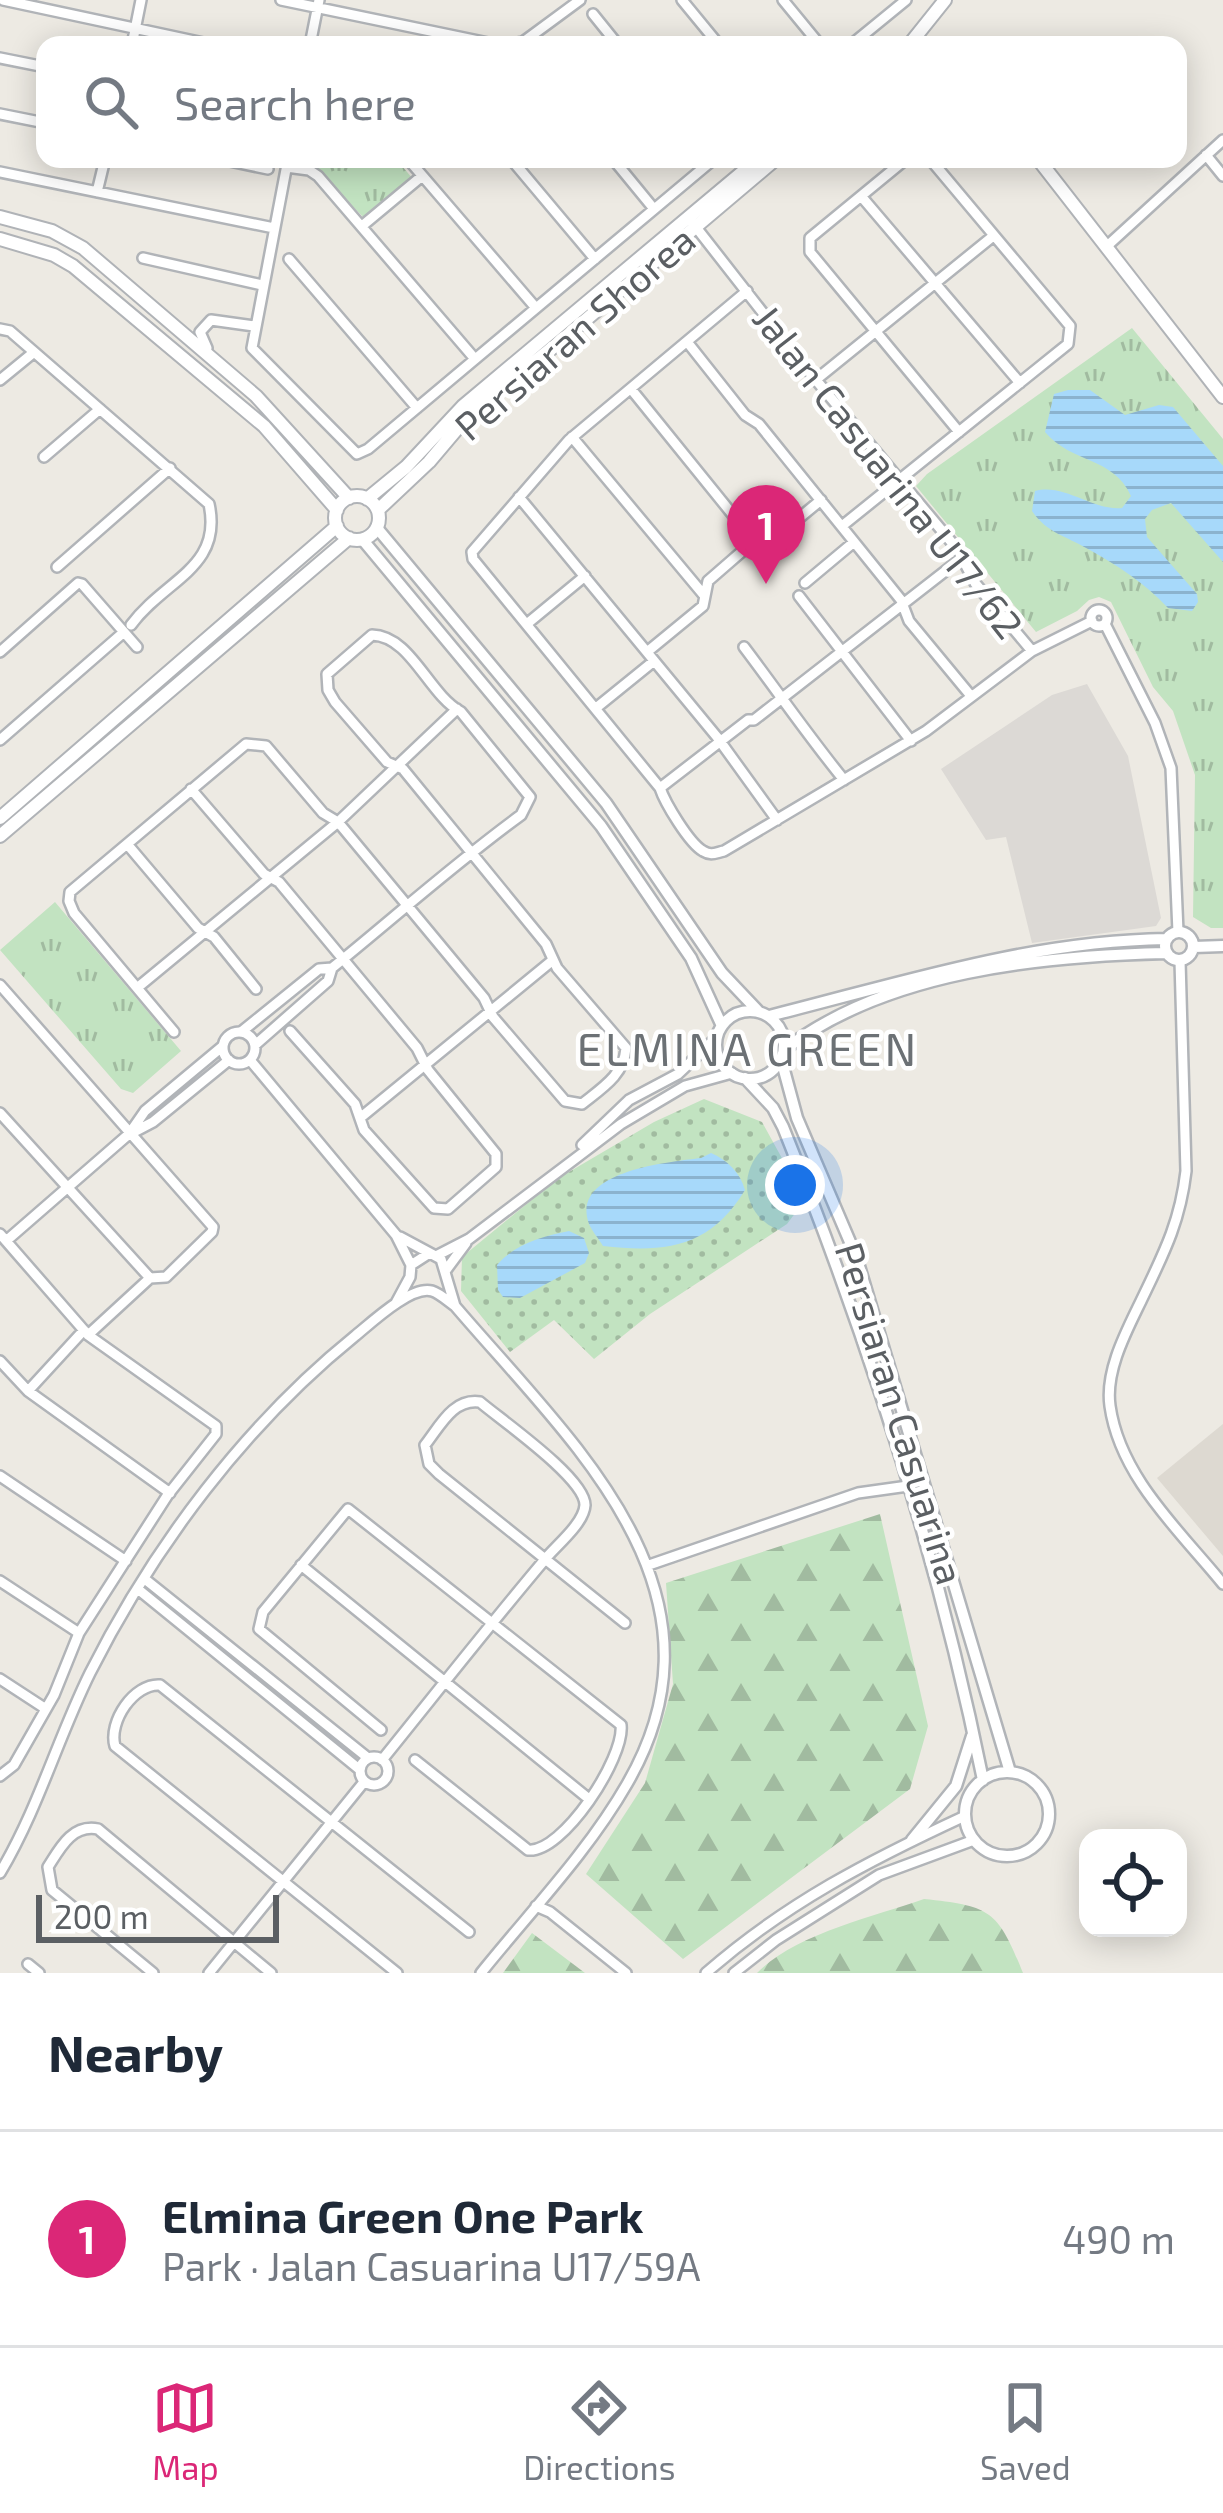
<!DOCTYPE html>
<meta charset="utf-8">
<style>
:root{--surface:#fff;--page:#f6f6f7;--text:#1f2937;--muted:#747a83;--line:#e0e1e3;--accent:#db2777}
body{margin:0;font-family:"Exo 2",sans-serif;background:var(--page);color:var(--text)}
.controls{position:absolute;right:36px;bottom:36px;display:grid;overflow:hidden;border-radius:24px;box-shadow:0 6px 30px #0003}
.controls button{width:108px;height:108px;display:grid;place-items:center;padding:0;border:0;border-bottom:3px solid var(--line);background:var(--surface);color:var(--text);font:60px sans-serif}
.scale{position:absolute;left:36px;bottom:30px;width:243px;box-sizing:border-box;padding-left:12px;border:6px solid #5b5f63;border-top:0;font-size:33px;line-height:42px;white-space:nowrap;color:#5b5f63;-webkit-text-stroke:9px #fff;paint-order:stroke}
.you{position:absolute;left:795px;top:1185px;width:42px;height:42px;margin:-30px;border:9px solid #fff;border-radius:50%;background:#1a73e8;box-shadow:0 0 0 18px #1a73e833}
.badge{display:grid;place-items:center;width:78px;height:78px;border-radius:50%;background:var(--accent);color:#fff;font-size:39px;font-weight:700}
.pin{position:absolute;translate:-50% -99px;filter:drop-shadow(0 3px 6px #0008)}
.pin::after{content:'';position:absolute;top:63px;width:42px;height:36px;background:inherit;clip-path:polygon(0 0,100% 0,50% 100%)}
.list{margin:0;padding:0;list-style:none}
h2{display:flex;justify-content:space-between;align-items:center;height:156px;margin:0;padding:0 48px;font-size:51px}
h2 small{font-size:39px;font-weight:400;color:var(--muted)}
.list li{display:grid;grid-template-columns:78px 1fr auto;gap:36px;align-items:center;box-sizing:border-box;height:216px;padding:0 48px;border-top:3px solid var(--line)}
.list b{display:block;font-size:45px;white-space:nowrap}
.list p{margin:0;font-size:39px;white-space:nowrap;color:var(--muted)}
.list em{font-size:39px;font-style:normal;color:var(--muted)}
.icon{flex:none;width:66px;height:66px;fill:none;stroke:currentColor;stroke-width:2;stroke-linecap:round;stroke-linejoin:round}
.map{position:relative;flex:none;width:1223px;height:1973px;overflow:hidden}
.search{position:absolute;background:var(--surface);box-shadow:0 6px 30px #0003;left:36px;right:36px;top:36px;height:132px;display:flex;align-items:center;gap:30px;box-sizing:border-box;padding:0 42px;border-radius:24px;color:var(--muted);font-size:45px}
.sheet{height:372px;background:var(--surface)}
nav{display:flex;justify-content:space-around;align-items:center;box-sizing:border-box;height:168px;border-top:3px solid var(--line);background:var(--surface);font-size:33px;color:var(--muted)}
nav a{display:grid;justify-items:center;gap:6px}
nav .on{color:var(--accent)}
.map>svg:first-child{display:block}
.industrial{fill:#dcd9d5}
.education{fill:#ddd9d1}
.grass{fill:url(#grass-dots)}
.forest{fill:url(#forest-firs)}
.park{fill:url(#park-tufts)}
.water{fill:url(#water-rules)}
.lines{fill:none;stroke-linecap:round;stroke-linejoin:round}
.minor-casing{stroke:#b1b4b8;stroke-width:14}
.tertiary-casing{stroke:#b1b4b8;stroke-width:15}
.secondary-casing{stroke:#b0b3b7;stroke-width:16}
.minor{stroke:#fff;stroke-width:9}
.tertiary{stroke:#fff;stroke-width:10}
.secondary{stroke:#fff;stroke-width:12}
.labels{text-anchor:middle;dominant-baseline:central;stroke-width:9;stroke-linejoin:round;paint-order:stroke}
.street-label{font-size:39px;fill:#5b5f63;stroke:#fff}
.quarter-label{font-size:45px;letter-spacing:3px;fill:#6c7175;stroke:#fff}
</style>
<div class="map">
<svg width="1223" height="1973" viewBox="0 0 1223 1973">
<defs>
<pattern id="grass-dots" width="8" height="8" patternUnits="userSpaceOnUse" patternTransform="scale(3)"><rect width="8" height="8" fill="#c2e3c1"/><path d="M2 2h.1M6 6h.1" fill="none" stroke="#a1bba0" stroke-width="1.8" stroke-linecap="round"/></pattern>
<pattern id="forest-firs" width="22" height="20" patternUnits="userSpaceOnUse" patternTransform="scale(3)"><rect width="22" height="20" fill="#c2e3c1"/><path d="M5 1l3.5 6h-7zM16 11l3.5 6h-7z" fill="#a1bba0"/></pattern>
<pattern id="park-tufts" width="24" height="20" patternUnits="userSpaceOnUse" patternTransform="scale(3)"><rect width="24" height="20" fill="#c2e3c1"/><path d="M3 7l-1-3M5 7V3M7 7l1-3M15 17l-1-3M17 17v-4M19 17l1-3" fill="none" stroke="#a1bba0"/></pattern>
<pattern id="water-rules" width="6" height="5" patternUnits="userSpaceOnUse" patternTransform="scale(3)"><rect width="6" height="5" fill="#a7d9fa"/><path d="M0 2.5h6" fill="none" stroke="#8bb3ce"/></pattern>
</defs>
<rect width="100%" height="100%" fill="#edeae3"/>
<path class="industrial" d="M1087 684 1128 756 1161 918 1156 926 1032 943 1006 837 986 840 941 769 1052 695Z"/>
<path class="education" d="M1223 1424V1556L1157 1478Z"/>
<path class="grass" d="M704 1099 762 1122 805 1200 787 1224 650 1314 594 1359 554 1320 510 1352 461 1291 462 1257 557 1179 654 1122Z"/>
<path class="forest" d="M880 1514 928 1726 910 1789 683 1959 586 1874 645 1783 673 1684 666 1583Z
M924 1899C992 1906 998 1911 1023 1973H757C795 1934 873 1917 924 1899Z
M532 1933 585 1973H503Z"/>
<path class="park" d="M296 159H396L413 179 365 219 319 172 295 164Z
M1132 328 1223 439V928H1211L1193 917 1195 775 1173 711 1153 687 1111 602 1099 597 1089 600 1077 611 1036 632 916 486 927 474Z
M55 902 181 1051 133 1093 121 1089 0 950Z"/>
<path class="water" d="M1068 390H1090L1125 415 1159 405 1173 407 1223 466V562L1171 503 1152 510 1145 519 1147 537 1197 594 1198 602 1192 611 1168 608C1144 582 1118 566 1088 549 1066 536 1047 533 1032 511L1035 491C1065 483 1092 511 1122 508L1131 496C1113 456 1072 464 1045 432L1054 394Z
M711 1153C727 1160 740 1172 745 1190 710 1248 665 1253 603 1246 599 1239 590 1229 588 1221 573 1170 671 1162 701 1158Z
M569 1231 584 1238 589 1253 585 1263 520 1298 503 1297 498 1290 497 1265C515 1244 543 1236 569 1231Z"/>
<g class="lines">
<defs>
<path id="minor" d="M3 0 213 45
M281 0 498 45
M682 0 719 45
M783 0 820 45
M593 14 618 45
M132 45 141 0
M310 45 319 0
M507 45 523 42 580 0
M851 45 906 0
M0 58 45 67
M0 114 45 123
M1206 155 1223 176
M220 159 268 169
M288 159 252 348 357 454 368 449 714 159
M408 159 536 308
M511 159 595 259
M613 159 654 209
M906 159 810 238V252L959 432
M286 167 309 170 318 176 475 359
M0 172 274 228
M97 192 105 159
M861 196 1020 383
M688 217 806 368 958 550 975 583 1032 651
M362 226 422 176
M1106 247 1223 140
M143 258 262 285
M289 259 417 408
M747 291 569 440 472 552 473 559 660 788C665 803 689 843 703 851 711 856 715 853 724 851L926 731 1032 651 1092 621
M0 329 10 331 209 504C223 568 165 579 131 625
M688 343 745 415 759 424 901 600 909 621 971 696
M207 348 200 332 211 320 254 326
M818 378 992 237
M0 380 33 353
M631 389 754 541
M572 437 703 594
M44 457 100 409
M519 497 717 737 777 820
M842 526 1068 344 1070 326 930 159
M57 567 170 468
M805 583 854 542
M799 596 911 741
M1091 618a8 8 0 1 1 16 0a8 8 0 1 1-16 0Z
M528 623 585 576
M1105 624 1155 723 1171 768 1178 932
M744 647C778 692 809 737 844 780
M0 652 78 583 82 584 137 647
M647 652 703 606 708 581 754 541 764 547 821 500
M596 708 654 661
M0 740 124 632
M660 788 748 720H754L962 558
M191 789 264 874 279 882 417 1048 428 1070 496 1154V1167L448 1209 434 1208 364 1130 355 1104 290 1031
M127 844 198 928 214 937 256 989
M1180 961 1186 1171C1180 1223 1163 1255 1141 1301 1126 1332 1105 1371 1110 1406 1120 1477 1180 1531 1223 1584
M0 985 213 1227 212 1232 166 1277 150 1278 0 1113
M137 988 338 822 457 709
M174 1032 74 913 69 901 70 892 246 744 266 746 323 813 338 822 484 998 493 1017 565 1101 582 1104C602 1088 624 1075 626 1048L557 968 546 944 403 769 387 762 335 702 328 690 327 674 372 635C411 636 428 694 461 712L530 797 521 815C455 863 395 917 332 968L328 981 255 1045
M241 1032 319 969 332 968
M223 1048a16 16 0 1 1 32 0a16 16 0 1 1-32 0Z
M250 1060 396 1235 411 1265
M360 1118 553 960
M134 1132 153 1122 229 1060
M582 1145 629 1100 678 1074 717 1037
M0 1234 88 1335 216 1426V1434L167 1496 79 1633 54 1695 14 1765 0 1776
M400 1237 441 1259 455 1306
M6 1241 129 1134 145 1111 223 1046
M436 1256 469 1239 621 1124 685 1086 732 1073
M446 1270 466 1243
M396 1303 410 1277 411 1265 428 1254
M84 1330 28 1391 170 1493
M88 1335 150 1278
M0 1361 28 1391
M0 1476 126 1561
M301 1565 589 1799
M649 1565 858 1493 908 1486
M146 1580 368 1758
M0 1581 79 1633
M139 1590 359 1769
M0 1679 46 1709
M381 1730 259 1629 263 1612 348 1509 621 1725C625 1758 562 1854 528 1850L415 1760
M360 1771a14 14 0 1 1 28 0a14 14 0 1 1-28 0Z
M382 1760C437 1692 491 1623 547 1557 558 1544 584 1523 585 1505 585 1478 501 1420 480 1402 453 1398 440 1426 425 1445L429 1464 439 1474 625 1623
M0 1873C39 1807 57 1740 90 1673 154 1546 245 1425 355 1336 371 1323 411 1285 432 1291 439 1293 448 1301 455 1306 571 1442 740 1590 627 1784 588 1852 530 1912 481 1973
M536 1906 550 1912 626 1973
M28 1964 39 1973
M153 1973 52 1890 48 1867C60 1848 72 1824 98 1829L271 1973
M209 1973 364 1782
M397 1973 115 1746C108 1722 134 1683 160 1685L469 1932
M706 1973C786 1903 870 1860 965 1816
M734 1973 776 1940 879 1875 974 1840"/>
<path id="tertiary" d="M377 528 606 803 722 973 758 1011
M362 539 601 826 691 958 722 1026
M1165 946a14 14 0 1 1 28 0a14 14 0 1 1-28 0Z
M1194 947 1223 946
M716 1045a34 34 0 1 1 68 0a34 34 0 1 1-68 0Z
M769 1016C901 983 1029 941 1166 939
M784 1050C886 971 1042 956 1166 953
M781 1059 797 1118 856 1256 1010 1772
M745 1078 773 1108 783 1127C868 1338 938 1557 983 1780
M965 1814a42 42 0 1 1 84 0a42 42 0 1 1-84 0Z
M912 1840 956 1786 972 1736"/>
<path id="secondary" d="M909 45 945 0
M1038 159 1223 397
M0 217 52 231 83 248 256 396 349 498
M0 239 54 255 73 266 264 426 337 510
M335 518a22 22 0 1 1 44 0a22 22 0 1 1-44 0Z
M367 499 406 467 463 406 758 159
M378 510 429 462 473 410 556 345 776 159
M0 818 337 526
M0 836 349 538"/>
</defs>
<use href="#minor" class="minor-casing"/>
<use href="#tertiary" class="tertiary-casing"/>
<use href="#secondary" class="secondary-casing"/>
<use href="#minor" class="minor"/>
<use href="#tertiary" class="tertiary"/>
<use href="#secondary" class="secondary"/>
</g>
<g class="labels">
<g class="street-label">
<text transform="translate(574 332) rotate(-41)">Persiaran Shorea</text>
<text transform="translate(889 471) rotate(52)">Jalan Casuarina U17/62</text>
<text transform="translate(901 1413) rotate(73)">Persiaran Casuarina</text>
</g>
<g class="quarter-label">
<text x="748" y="1048">ELMINA GREEN</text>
</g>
</g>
</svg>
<div class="controls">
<button><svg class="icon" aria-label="locate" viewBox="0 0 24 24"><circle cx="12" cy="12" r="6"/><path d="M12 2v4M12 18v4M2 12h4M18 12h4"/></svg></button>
</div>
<div class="scale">200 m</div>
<div class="you"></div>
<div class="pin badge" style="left:766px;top:584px">1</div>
<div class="search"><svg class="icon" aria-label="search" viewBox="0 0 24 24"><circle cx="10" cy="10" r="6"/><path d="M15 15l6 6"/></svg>Search here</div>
</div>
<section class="sheet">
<h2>Nearby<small></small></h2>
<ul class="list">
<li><span class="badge">1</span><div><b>Elmina Green One Park</b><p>Park · Jalan Casuarina U17/59A</p></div><em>490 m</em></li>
</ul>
</section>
<nav>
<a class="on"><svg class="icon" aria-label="map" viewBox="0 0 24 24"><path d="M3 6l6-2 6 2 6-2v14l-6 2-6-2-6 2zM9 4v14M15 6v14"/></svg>Map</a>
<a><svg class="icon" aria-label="directions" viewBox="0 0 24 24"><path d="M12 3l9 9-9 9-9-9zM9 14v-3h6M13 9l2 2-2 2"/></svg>Directions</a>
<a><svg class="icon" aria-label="saved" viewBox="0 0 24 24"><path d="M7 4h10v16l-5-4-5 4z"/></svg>Saved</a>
</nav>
